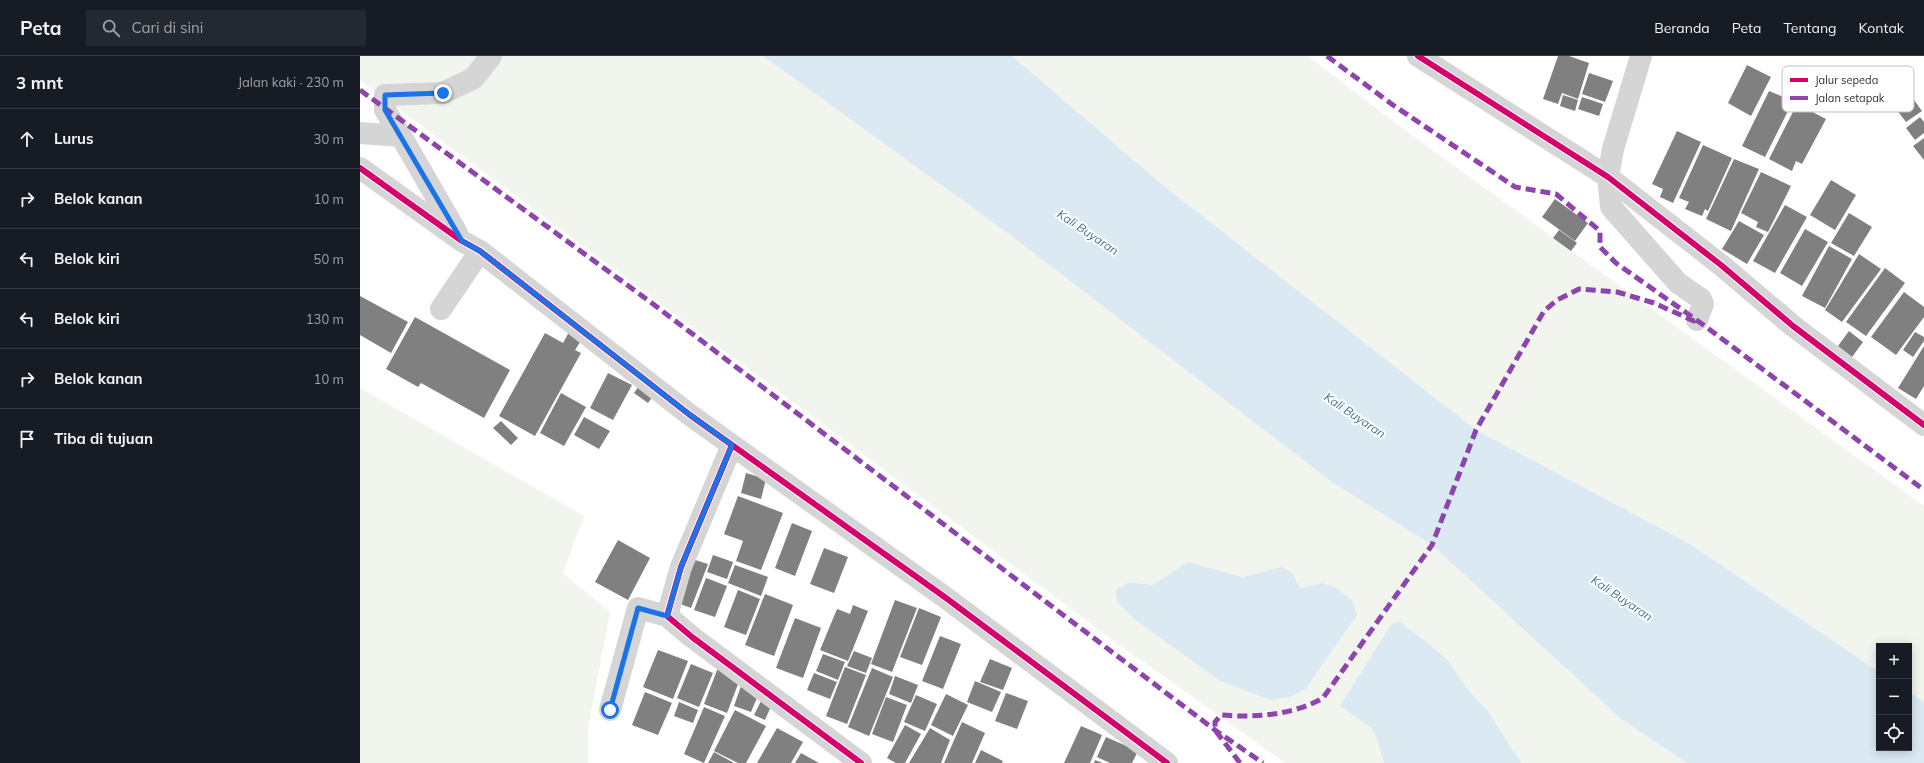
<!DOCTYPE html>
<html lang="id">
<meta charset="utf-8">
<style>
:root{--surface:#171b24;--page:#242831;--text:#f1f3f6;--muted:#9ea1a6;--line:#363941}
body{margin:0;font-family:Mulish,sans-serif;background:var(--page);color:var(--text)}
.controls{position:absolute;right:12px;bottom:12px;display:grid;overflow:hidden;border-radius:0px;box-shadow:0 2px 10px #0003}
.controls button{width:36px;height:36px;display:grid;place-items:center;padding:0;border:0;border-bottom:1px solid var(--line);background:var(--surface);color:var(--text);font:20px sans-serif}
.stop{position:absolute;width:12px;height:12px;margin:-9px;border:3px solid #1a73e8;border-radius:50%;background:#fff}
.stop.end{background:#1a73e8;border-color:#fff;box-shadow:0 1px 4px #0008}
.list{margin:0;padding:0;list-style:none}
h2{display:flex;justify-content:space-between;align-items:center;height:52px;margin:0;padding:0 16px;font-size:17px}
h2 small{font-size:13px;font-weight:400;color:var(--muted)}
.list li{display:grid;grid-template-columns:26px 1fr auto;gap:12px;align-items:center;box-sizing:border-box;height:60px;padding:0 16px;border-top:1px solid var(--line)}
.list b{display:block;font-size:15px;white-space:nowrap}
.list em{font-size:13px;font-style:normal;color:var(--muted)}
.icon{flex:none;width:22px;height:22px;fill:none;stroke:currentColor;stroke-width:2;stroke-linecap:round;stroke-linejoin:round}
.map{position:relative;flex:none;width:1564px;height:707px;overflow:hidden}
header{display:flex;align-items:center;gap:24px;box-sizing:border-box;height:56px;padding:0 20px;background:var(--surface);border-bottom:1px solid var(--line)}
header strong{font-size:19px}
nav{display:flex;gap:22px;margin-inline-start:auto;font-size:14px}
.search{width:280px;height:36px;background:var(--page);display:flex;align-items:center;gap:10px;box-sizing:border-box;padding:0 14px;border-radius:0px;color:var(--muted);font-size:15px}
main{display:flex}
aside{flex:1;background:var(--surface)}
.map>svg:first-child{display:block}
.green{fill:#f2f5ed;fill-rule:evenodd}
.water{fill:#dbe9f2}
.building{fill:#808080}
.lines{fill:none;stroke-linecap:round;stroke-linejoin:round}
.minor{stroke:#d5d5d5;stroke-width:22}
.quiet{stroke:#8e44ad;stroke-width:5;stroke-dasharray:10 5;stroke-linecap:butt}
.cycleway-casing{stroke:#fff;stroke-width:8}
.cycleway{stroke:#d6006c;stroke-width:6}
.route{stroke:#1a73e8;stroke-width:5}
.labels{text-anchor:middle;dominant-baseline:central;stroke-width:4;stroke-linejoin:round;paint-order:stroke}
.water-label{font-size:12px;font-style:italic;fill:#3d7495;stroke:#fff}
.key{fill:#fff;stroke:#c1c1c1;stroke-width:1}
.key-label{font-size:11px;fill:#313131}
</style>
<header>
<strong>Peta</strong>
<div class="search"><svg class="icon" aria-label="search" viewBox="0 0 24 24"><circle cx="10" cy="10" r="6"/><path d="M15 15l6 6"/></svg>Cari di sini</div>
<nav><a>Beranda</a><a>Peta</a><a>Tentang</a><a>Kontak</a></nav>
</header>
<main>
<aside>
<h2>3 mnt<small>Jalan kaki · 230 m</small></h2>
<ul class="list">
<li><svg class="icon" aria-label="ahead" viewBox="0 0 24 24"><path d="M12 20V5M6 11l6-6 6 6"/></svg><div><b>Lurus</b></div><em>30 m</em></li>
<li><svg class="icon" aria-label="right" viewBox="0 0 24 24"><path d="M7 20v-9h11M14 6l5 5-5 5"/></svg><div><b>Belok kanan</b></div><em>10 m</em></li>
<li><svg class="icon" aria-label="left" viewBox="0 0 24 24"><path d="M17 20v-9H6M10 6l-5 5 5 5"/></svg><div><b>Belok kiri</b></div><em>50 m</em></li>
<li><svg class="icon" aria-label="left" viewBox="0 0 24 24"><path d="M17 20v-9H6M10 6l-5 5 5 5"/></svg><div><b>Belok kiri</b></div><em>130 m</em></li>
<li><svg class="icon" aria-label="right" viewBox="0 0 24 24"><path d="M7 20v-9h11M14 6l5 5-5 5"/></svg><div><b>Belok kanan</b></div><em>10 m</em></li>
<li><svg class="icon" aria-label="arrive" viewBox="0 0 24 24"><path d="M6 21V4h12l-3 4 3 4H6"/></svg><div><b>Tiba di tujuan</b></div></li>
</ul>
</aside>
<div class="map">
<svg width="1564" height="707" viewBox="0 0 1564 707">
<rect width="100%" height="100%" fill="#fff"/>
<path class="green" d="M0 0H403L649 178 973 427 1072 489 1260 662 1327 707H1161L1128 655 1108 634 1087 603 1062 585 1046 569 980 650 1011 672 1017 683 1024 707H925L754 585 0 24ZM828 506 883 521 922 512 933 518 940 532 963 527 860 625 770 526 792 529Z
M652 0H948L1053 80 1564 450V646L1549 636V590H1519V616L1330 488 1116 374 799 126Z
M0 332 224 460 203 517 250 556 228 672V707H0Z"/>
<path class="water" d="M403 0H652L799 126 1116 374 1330 488 1519 616V692H1549V636L1564 646V707H1327L1260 662 1072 489 973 427 649 178Z
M828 506 883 521 922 511 933 518 940 532 963 527 978 533 992 544 997 559 945 633 930 641 911 644 860 625 773 562 757 545 756 533 770 526 792 529Z
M1041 566 1087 603 1108 634 1128 655 1161 707H1024L1017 683 1011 672 980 650 1032 567Z"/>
<path class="building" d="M1198 0H1209L1229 7 1218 43 1202 37 1198 48 1183 43Z
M1387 9 1411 21 1391 60 1368 47Z
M1229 17 1253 25 1245 46 1222 38Z
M1409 35 1433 45 1405 101 1382 90Z
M1549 37 1562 55 1546 66 1533 49Z
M1203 39 1218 44 1215 55 1200 50Z
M1222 41 1243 48 1239 60 1218 53Z
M1437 48 1466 63 1442 108 1436 105 1432 115 1409 103Z
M1560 61 1564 66V77L1555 84 1546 72Z
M1317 75 1341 86 1313 147 1300 141 1303 133 1292 128Z
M1564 82V104L1553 90Z
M1343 89 1372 102 1348 155 1345 153 1342 160 1325 153 1329 146 1319 142Z
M1374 103 1399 113 1371 175 1346 163Z
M1401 116 1431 130 1408 176 1396 171 1398 166 1381 157Z
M1471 124 1496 139 1475 174 1450 159Z
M1195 143 1228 167 1215 185 1182 161Z
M1425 149 1447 161 1415 217 1393 205Z
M1489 157 1512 171 1494 200 1471 187Z
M1379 165 1404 179 1387 208 1362 193Z
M1445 173 1468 186 1442 230 1420 217Z
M1199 174 1217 187 1211 195 1193 182Z
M1469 190 1492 203 1465 252 1442 240Z
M1499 198 1521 213 1482 266 1465 254Z
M1525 212 1545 227 1506 280 1486 266Z
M1544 236 1564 251V261L1536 299 1511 281Z
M0 240 48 266 31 297 0 279Z
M55 261 150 314 124 362 61 327 58 331 26 313Z
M1489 275 1503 286 1492 301 1478 290Z
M209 276 222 283 215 294 221 297 175 380 139 360 185 277 203 287Z
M1555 276 1564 281V285L1553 301 1543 294Z
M1564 290V330L1556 343 1538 332Z
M248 317 272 329 253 364 230 352Z
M281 327 295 337 288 347 274 337Z
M201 337 226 351 204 390 180 377Z
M224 361 250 375 239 393 214 379Z
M141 365 158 382 151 389 133 372Z
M386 417 406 423 401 443 381 437Z
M378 440 423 457 401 514 376 505 383 485 364 478Z
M432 467 452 475 435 520 415 512Z
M258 484 290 502 268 544 235 526Z
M464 492 488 501 474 537 450 528Z
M353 499 373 506 367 523 347 516Z
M332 503 348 508 331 552 315 546Z
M375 509 408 521 401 540 368 527Z
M346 522 367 530 355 561 334 554Z
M378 534 400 543 386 579 364 571Z
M405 538 433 549 414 600 385 589Z
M535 544 557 552 532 616 511 608Z
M493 549 508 555 488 605 460 594 477 553 490 558Z
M559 552 581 561 562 609 540 601Z
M435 562 461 572 443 622 416 612Z
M580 580 601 588 583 633 562 625Z
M298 594 328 605 313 643 283 631Z
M494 595 512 602 506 617 487 610Z
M463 598 485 606 478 624 456 615Z
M630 603 652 612 643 634 620 626Z
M331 608 353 617 339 651 317 642Z
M359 609 380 623 367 657 344 648Z
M485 611 506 619 487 668 466 660Z
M512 612 533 621 509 680 488 671Z
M454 617 477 626 470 643 447 634Z
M535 620 558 629 551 647 529 638Z
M615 625 641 636 632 656 607 646Z
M381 630 399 637 391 656 374 650Z
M285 636 312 647 298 679 272 669Z
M646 637 668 645 657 673 635 665Z
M586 638 608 649 593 680 571 669Z
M556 639 577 648 565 675 544 666Z
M403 641 413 646 405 664 394 659Z
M526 641 547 649 533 686 512 678Z
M319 646 338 654 333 667 314 660Z
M344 651 365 660 344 707 324 698Z
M375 654 406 670 386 707H378L354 695Z
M602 666 625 677 612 707H584Z
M545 669 561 678 545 707H536L527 702Z
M721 670 742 679 730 707H704Z
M417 672 443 686 431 707H397Z
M570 672 590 684 581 707H549Z
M746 681 778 695 772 707H750L737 701Z
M621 694 643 705 642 707H615Z
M354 696 374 707H348Z
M441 697 459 707H435Z
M735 704 743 707H734Z"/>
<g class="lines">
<path class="minor" d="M1058 0 1248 121 1361 209 1433 270 1564 369
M1281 0 1253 93 1248 121 1251 151 1318 227 1341 243 1343 248 1337 264
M0 77 41 80 25 54V39L83 37 114 22 131 0
M41 80 97 177
M0 112 102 185 120 195 330 359 586 542 807 707
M81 253 120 195
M372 389 321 511 307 560 332 581 501 707
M250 654 278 552 307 560"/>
<path class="quiet" d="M967 0 1033 49 1155 131 1196 138 1240 175V191L1256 207 1345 270 1564 434
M0 34 289 245 855 674 903 707
M880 707 855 674V666L861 659C895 662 933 659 963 642L1072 489 1116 374 1184 255 1197 244 1219 233 1257 236 1294 247 1334 265 1337 264"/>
<defs>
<path id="cycleway" d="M1058 0 1248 121 1361 209 1433 270 1564 369
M0 112 102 185 120 195 330 359 586 542 807 707
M372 389 321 511 307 560 332 581 501 707"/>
</defs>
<use href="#cycleway" class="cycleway-casing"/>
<use href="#cycleway" class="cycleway"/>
</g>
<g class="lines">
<path class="route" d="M83 37 25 39V54L102 185 120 195 330 359 372 389 321 511 307 560 278 552 250 654"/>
</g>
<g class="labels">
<g class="water-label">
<text transform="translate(728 176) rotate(34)">Kali Buyaran</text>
<text transform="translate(995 359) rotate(34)">Kali Buyaran</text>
<text transform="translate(1262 542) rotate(34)">Kali Buyaran</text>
</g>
</g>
<rect x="1422" y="10" width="132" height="46" rx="6" class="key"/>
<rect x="1430" y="22" width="18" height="4" fill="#d6006c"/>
<rect x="1430" y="40" width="18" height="4" fill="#8e44ad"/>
<g class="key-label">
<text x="1455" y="28">Jalur sepeda</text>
<text x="1455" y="46">Jalan setapak</text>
</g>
</svg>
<div class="controls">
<button>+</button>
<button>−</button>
<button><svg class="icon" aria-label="locate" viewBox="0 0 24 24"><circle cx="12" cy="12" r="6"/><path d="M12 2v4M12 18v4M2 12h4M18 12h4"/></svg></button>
</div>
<div class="stop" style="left:250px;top:654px"></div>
<div class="stop end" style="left:83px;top:37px"></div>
</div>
</main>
